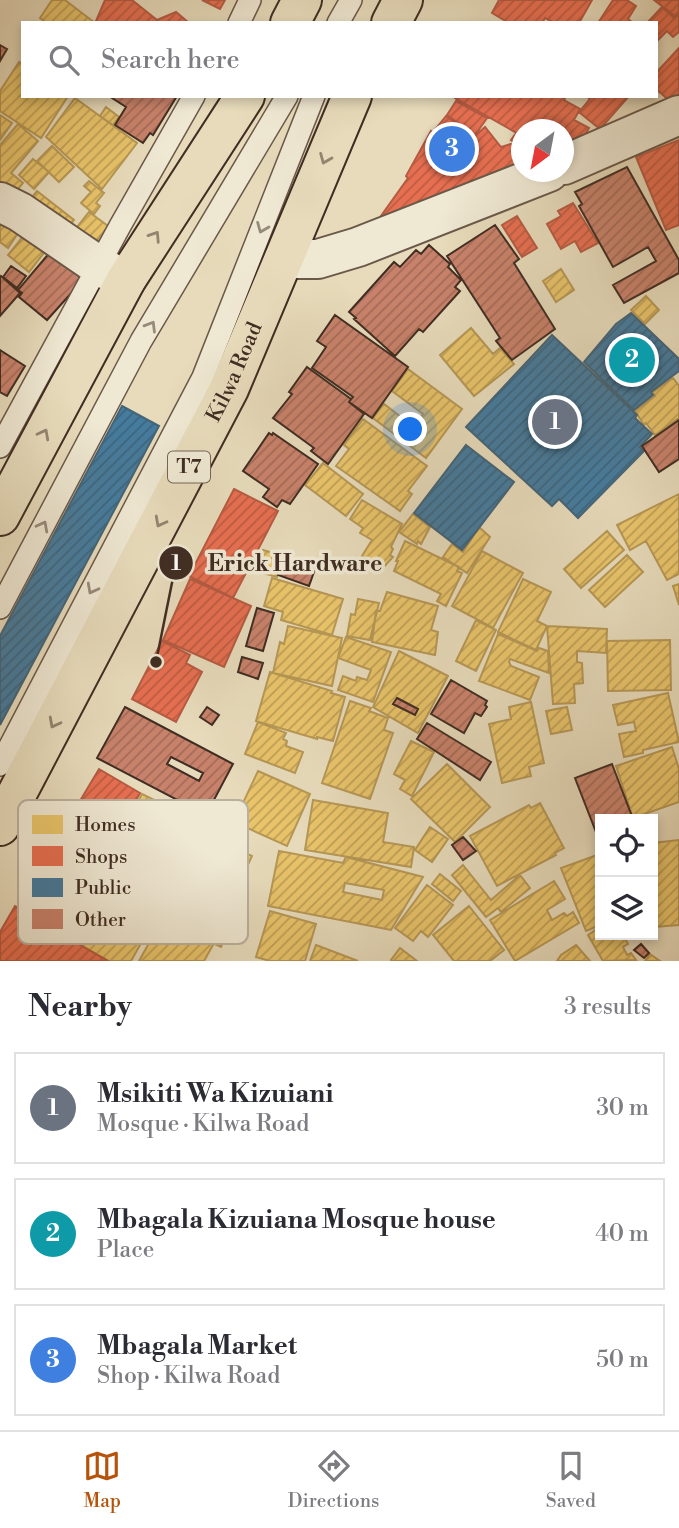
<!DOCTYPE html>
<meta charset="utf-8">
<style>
:root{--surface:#fff;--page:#f7f7f7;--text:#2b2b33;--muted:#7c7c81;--line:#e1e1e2;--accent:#b45309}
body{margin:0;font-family:"Libre Bodoni",serif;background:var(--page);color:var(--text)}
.controls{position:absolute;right:21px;bottom:21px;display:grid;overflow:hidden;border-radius:0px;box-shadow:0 4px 10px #0003}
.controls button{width:63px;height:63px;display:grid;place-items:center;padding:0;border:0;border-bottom:2px solid var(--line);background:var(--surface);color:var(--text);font:35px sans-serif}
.compass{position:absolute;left:511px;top:119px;width:63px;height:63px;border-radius:50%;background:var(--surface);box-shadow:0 4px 10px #0003;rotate:212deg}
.you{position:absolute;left:411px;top:430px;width:24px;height:24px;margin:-18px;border:5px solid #fff;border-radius:50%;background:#1a73e8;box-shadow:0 0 0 10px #1a73e833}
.badge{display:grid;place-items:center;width:46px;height:46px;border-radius:50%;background:var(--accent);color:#fff;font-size:23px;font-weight:700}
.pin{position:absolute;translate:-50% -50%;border:4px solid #fff;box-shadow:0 2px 7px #0006}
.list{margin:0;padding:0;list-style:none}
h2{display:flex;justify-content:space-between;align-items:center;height:91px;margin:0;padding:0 28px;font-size:30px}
h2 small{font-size:23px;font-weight:400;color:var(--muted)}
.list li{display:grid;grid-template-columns:46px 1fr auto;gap:21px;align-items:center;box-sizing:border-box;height:112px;margin:0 14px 14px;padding:0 14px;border:2px solid var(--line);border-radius:0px}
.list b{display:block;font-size:26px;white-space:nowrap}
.list p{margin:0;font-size:23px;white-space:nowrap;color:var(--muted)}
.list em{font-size:23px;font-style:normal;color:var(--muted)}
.icon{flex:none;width:38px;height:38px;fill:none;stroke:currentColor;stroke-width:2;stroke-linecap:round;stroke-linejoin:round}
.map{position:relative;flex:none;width:679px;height:961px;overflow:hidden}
.search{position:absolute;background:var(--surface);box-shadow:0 4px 10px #0003;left:21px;right:21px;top:21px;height:77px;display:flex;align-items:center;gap:18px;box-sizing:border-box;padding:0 24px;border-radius:0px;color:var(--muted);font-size:26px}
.sheet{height:469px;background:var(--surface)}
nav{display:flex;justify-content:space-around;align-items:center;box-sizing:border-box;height:98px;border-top:2px solid var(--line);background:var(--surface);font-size:19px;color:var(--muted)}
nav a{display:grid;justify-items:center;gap:4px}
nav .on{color:var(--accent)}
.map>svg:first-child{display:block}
.homes{fill:url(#homes-hatch);stroke:#b69755;stroke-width:2;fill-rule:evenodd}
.shops{fill:url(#shops-hatch);stroke:#b55b43;stroke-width:2}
.public{fill:url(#public-hatch);stroke:#446478;stroke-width:2}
.building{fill:url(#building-hatch);stroke:#402d23;stroke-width:2;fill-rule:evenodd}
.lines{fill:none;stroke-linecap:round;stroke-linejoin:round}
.lane-casing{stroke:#6a5849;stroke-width:24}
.street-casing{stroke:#6a5849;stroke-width:42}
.highway-casing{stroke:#402d23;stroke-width:42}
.lane{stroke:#efe8d3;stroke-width:21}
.street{stroke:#efe8d3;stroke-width:38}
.highway{stroke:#e7dbbb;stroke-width:38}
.oneway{stroke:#94846f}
.oneway2{stroke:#988a7b}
.labels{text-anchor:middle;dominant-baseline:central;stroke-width:7;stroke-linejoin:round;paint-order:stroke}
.shield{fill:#efe8d3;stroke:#746558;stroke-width:2}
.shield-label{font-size:19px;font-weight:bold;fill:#402d23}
.street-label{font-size:21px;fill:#402d23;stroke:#efe8d3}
.key{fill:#efe8d3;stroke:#bab09e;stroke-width:2}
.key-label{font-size:19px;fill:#402d23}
.leader{fill:none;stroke:#402d23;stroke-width:2.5}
.callout-dot{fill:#402d23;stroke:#efe8d3;stroke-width:2.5}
.mark-label{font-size:21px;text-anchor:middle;font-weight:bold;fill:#fff}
.callout-label{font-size:23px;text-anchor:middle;font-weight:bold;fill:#402d23;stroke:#efe8d3;stroke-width:7;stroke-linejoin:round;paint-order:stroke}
</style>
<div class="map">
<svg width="679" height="961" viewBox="0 0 679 961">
<defs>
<pattern id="homes-hatch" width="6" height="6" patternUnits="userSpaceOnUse" patternTransform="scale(1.75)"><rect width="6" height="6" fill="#e9c46a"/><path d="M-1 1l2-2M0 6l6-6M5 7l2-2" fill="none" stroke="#bea057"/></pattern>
<pattern id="shops-hatch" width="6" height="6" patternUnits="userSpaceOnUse" patternTransform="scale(1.75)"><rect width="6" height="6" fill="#e76f51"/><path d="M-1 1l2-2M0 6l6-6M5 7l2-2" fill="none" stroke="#bd5c43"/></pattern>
<pattern id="public-hatch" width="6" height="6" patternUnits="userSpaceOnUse" patternTransform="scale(1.75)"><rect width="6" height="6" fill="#457b9d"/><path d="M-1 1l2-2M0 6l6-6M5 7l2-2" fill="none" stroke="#3b6580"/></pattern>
<pattern id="building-hatch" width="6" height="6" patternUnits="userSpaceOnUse" patternTransform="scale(1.75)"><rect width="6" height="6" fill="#c8826b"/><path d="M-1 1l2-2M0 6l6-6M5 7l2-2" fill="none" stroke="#a46b58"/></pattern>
</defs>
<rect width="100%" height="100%" fill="#e7dbbb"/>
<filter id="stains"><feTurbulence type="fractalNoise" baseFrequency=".00286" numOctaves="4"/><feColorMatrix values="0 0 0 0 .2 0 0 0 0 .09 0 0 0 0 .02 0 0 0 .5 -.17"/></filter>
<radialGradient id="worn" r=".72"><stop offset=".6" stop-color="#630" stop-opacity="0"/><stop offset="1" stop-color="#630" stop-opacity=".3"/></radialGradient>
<path class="homes" d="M52 0H65L95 23H42L44 21 40 18Z
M19 62 23 64V96H68L41 138 0 111V91Z
M75 98 137 143 102 189 46 137Z
M106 107 119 117 113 125 100 116Z
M0 115 12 123 0 140Z
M18 124 38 141 11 173 23 183 14 194 0 182V145Z
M52 146 74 167 59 182 37 161Z
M33 159 49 172 34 189 19 175Z
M89 181 104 193 96 203 100 206 94 214 81 203 91 192 84 186Z
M37 191 74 220 64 232 27 203Z
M0 209 24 224 8 248 0 242Z
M89 212 108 226 89 251 70 236Z
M29 229 50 245 29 272 8 255Z
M561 269 574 290 556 302 543 281Z
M646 296 659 310 645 324 631 310Z
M471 328 493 354 500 348 514 364 474 396 440 355Z
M408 369 462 409 426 458 373 418 384 404 414 427 423 414 392 391Z
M673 378 679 386V418L655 435 646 423 644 425 635 411 655 396 653 392Z
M363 419 427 466 408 491 412 494 400 511 336 466 349 449 344 445Z
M323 463 363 494 346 516 305 485Z
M679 494V574L667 580 646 541 630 550 617 525Z
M362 500 402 524 391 547 393 549 390 555 393 557 382 569 362 556 372 540 360 533 363 528 350 519Z
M413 514 430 527 421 544 418 541 417 544 399 532Z
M479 527 490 537 467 573 443 557 452 544 463 552Z
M607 531 624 550 581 588 564 569Z
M405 541 459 567 457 571 462 573 446 606 437 601 441 594 394 571 398 561H396Z
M263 550 283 556 277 577 256 571Z
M482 551 523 573 493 628 452 606Z
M627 555 643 572 605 607 589 590Z
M272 578 343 599 332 635 281 620 283 612 264 606Z
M523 579 551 592 537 621 547 626 536 650 498 632Z
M679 584V605L673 586Z
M387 592 438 606 431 630 438 632 435 655 372 642 376 611H380Z
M358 599 379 603 370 640 347 636 351 614 355 615Z
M476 620 496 630 476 671 456 661Z
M288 626 342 638 332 686 273 673 280 642 284 644Z
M547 626 607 629 606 653 577 651V662L582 663 583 683 574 684 575 703 553 704Z
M498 634 537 651 539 648 548 651 549 673 510 659 509 662 511 666 539 677 530 700 479 681Z
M346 637 391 652 373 702 338 690 343 676 356 681 357 677 367 680 371 670 338 658Z
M670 640 671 690 608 691 607 641Z
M399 651 448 676 418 733 373 707ZM397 698 418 709 415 715 393 704Z
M270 672 332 691 331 693 345 697 333 741 317 737V739L256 721Z
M668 693 679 742 643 750V753L624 757 619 734 636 731 634 722 618 725 613 705Z
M350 701 371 708 369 711 388 718 384 730 393 733 370 799 322 783Z
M531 702 544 763 529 767 531 776 502 783 489 724 511 719 509 707Z
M567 707 572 730 551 734 546 711Z
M258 722 286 733 283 739 287 741 286 746 303 752 295 773 245 754Z
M411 741 434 752 412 796 400 789 405 780 394 774Z
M672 747 679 769V802L633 818 616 766Z
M447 764 490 807 455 842 411 799Z
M258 771 310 794 287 846 234 822Z
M142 794 205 825 172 887 114 856 125 835 140 843 151 822 147 820 146 822 131 814Z
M313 800 388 813 383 842 414 847 411 867 305 850Z
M540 803 564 848 555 853 556 855 497 886 470 836 529 805 531 808Z
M430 827 448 839 432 862 415 850Z
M211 831 224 837 221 842 252 856 228 908 200 895 185 928 164 918 202 834 209 837Z
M679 840V925L655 927 653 907V843Z
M279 851 343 863 346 857 423 877 391 930 268 906ZM345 883 384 890 382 900 343 892Z
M600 854V925L586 931 561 868Z
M111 860 121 866 123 863 171 890 131 961H109L77 943 106 891 97 885Z
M463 865 491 900 520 875 530 888 501 912 498 908 486 917 452 875Z
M440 874 461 891 453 901 432 884Z
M554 881 565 899 547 910 552 920 564 913 567 916 573 912 579 923 515 961 490 920Z
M427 885 453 905 428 937 421 931 413 941 395 928Z
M213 903 236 913 221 947 199 937Z
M469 906 504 950 490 961H454L433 935Z
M270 911 316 924 305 961H270L256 957Z
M163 918 213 945 204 961H139Z
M600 927V935H616L618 938 623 935 628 944 623 947 627 955 631 953 636 960 603 961 588 935Z
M316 945 358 961H310Z
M576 945 590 961H557L561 955Z
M400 948 417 961H393L391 960Z
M650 954 660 961H645Z"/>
<path class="shops" d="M105 0H132L157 20 176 12 189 23H100L96 21Z
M202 0H225L220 9Z
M499 0H592L579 23H550L551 21 545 18 542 23H509L492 13Z
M613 0H627L636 6 628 19 633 23H598Z
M654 0H679V11L675 16Z
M662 7 674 18 679 14V32L673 37 667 31 656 42V23H647Z
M679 48V96L672 103 656 89V73Z
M456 96H566L564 100 580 109 574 120 589 128 577 150 564 148V130H522V136L455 98Z
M586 96H629L600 129 579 112 590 99Z
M456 101 487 118 475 135 447 115Z
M446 116 475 136 485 127 501 147 511 144 522 159V172L394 231 381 216 408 178 406 176 431 131 451 144 434 131Z
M516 133 522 137V148L511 140Z
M679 140V225L666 230 636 157Z
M573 203 598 243 581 252 575 241 561 249 547 224 561 216 558 211Z
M517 216 537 248 522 257 502 225Z
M234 489 278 511 233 598 189 576Z
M190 579 251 606 224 667 163 640Z
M162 641 190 655 186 663 202 672 176 722 132 699Z
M99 769 140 793 104 856 56 828 65 813 71 816Z
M15 906 38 919 33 927 47 935 51 928 108 961H0V932Z"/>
<path class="public" d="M631 313 679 359V371L651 392 653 395 634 410 584 362 616 324Z
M552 335 637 415 635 418 652 434 640 447 644 451 578 518 559 499 552 506 466 427Z
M122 406 159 426 0 725V636Z
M466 445 514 482 462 550 414 513Z"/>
<path class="building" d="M0 45 7 49 0 61Z
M177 96 153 135 150 133 143 143 115 125 126 107 109 96Z
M627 167 679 260V273L624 303 613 285 656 261 648 247 613 267 579 206 582 204 575 192Z
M495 225 519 259 514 263 555 329 512 360 496 341 500 338 447 256Z
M429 245 450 264 448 267 461 280 455 287 460 291 423 332 419 329 395 356 354 319 356 318 349 312 394 262 400 267 416 250 421 254Z
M51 251 84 279 47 320 19 297 22 293 18 290Z
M11 266 26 276 17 288 3 277Z
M1 276 20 293 0 316V277Z
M335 315 408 367 372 418 349 402 353 397 312 368 326 347 317 341Z
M0 350 25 366 7 396 0 392Z
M307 367 351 399 349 402 364 414 328 464 311 451 314 448 273 418 292 394 289 392Z
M679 420V459L659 472 642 446Z
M269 433 272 435 273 433 318 464 290 504 282 500 277 507 263 497 269 489 243 471Z
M284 557 315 569 309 586 278 575Z
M257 608 274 613 263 651 246 646Z
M242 657 263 663 258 679 238 672Z
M451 680 487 701 485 705 487 707 481 716 475 713 464 733 431 714Z
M397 698 418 709 415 715 393 704Z
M125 707 233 764 206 815 97 758ZM171 757 203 773 199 781 167 764Z
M207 707 219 715 212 725 200 717Z
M427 723 491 762 480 780 417 739Z
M612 764 633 819H600V831L596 832 575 778Z
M463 837 476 851 463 860 452 845Z
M641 944 649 953 644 958 634 950Z"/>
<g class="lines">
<defs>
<path id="lane" d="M239 23 250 0
M338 23 351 0
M0 447 120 226 194 96
M0 608 141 341 287 96
M0 765 203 377 314 96"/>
<path id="street" d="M564 165 679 115
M0 202 20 212 99 266 126 280
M284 259H318L358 247 549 172"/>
<g id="highway">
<path d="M290 23 302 0"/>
<path d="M391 23 403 0"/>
<path d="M0 516 126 280 245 96"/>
<path id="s1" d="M0 826 229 389 352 96"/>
</g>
</defs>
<use href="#lane" class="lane-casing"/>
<use href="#street" class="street-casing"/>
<use href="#highway" class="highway-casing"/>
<use href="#lane" class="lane"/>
<use href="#street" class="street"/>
<use href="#highway" class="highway"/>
</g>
<defs><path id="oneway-chevron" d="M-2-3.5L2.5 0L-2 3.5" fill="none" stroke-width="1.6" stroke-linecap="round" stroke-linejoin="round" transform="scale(1.75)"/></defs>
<g class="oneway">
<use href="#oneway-chevron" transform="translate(325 159) rotate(112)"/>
<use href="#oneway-chevron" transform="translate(155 236) rotate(-57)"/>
<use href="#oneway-chevron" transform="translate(44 434) rotate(-62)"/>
<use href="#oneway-chevron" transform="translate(160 522) rotate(118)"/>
<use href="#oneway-chevron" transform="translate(54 723) rotate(118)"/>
</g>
<g class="oneway2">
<use href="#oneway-chevron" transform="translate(262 228) rotate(112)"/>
<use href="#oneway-chevron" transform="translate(151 326) rotate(-59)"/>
<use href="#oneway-chevron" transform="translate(43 526) rotate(-62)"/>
<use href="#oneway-chevron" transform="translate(92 589) rotate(118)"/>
</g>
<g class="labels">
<rect class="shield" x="168" y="451.5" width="42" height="31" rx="5"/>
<g class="shield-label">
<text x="189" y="467">T7</text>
</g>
<g class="street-label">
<text stroke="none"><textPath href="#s1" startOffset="511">Kilwa Road</textPath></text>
</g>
</g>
<rect x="18" y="800" width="230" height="144" rx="10" class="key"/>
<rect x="32" y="815" width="31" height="19" fill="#e9c46a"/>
<rect x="32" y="846" width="31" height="20" fill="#e76f51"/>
<rect x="32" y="878" width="31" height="19" fill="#457b9d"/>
<rect x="32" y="909" width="31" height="20" fill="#c8826b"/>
<g class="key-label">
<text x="75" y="831">Homes</text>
<text x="75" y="863">Shops</text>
<text x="75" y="894">Public</text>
<text x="75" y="926">Other</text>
</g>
<path class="leader" d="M156 662L176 563"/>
<g class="callout-dot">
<circle cx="156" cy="662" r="7"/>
<circle cx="176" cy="563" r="18"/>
</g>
<g class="mark-label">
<text x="176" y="570">1</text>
</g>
<g class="callout-label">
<text x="295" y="571">Erick Hardware</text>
</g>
<rect width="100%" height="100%" filter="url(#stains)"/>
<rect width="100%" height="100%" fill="url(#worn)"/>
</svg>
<div class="controls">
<button><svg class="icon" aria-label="locate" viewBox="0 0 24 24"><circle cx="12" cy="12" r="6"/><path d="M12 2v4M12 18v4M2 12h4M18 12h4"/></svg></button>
<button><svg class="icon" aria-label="layers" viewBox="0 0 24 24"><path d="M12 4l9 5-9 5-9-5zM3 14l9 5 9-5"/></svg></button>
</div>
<svg class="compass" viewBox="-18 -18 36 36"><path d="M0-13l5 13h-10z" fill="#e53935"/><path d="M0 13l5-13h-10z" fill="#7c7c81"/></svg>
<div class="you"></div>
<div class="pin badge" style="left:555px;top:422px;background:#6b7280">1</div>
<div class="pin badge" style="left:632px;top:360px;background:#0f9aa8">2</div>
<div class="pin badge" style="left:452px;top:149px;background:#3f7fe0">3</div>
<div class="search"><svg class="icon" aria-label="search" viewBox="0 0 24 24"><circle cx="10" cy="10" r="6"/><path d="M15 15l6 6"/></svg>Search here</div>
</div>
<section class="sheet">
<h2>Nearby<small>3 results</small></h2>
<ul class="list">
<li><span class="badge" style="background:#6b7280">1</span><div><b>Msikiti Wa Kizuiani</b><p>Mosque · Kilwa Road</p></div><em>30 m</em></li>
<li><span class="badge" style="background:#0f9aa8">2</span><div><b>Mbagala Kizuiana Mosque house</b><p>Place</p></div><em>40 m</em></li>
<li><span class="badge" style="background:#3f7fe0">3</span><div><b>Mbagala Market</b><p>Shop · Kilwa Road</p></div><em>50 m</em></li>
</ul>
</section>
<nav>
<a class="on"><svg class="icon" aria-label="map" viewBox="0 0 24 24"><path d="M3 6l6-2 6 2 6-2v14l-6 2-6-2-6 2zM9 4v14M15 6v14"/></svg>Map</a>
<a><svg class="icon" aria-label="directions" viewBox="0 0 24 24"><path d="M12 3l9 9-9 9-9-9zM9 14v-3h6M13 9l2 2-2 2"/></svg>Directions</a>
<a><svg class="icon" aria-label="saved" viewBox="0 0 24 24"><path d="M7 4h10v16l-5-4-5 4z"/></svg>Saved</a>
</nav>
